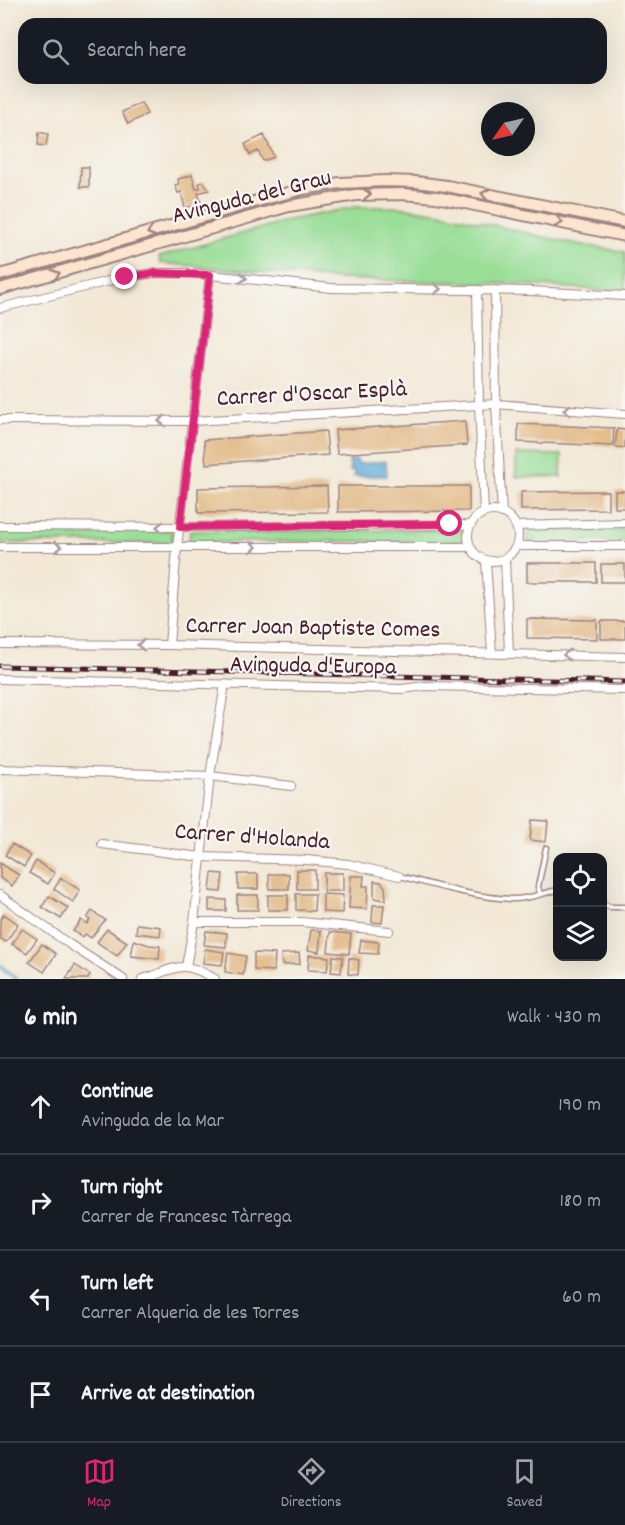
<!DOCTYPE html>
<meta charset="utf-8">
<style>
:root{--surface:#171b24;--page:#242831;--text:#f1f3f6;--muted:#9ea1a6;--line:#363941;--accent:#db2777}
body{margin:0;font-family:Dekko,sans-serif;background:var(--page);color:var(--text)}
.controls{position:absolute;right:18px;bottom:18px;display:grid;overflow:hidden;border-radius:12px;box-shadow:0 6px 24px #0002}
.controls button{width:54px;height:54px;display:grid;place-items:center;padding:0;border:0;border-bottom:2px solid var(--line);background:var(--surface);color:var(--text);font:30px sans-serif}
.compass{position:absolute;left:481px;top:102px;width:54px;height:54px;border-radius:50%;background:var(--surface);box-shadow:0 6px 24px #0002;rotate:236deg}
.stop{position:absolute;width:18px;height:18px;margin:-14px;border:4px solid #db2777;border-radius:50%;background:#fff}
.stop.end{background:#db2777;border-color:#fff;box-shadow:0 2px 6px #0008}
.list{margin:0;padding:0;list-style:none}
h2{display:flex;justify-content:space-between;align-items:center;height:78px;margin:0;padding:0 24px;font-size:26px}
h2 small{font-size:20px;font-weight:400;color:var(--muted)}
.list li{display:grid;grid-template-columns:39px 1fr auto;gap:18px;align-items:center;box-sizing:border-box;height:96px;padding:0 24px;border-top:2px solid var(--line)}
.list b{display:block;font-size:22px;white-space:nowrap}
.list p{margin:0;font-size:20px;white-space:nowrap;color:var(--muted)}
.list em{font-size:20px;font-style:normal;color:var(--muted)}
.icon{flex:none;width:33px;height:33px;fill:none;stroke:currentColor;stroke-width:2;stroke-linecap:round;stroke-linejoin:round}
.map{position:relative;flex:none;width:625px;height:979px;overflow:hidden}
.search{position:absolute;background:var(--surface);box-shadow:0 6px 24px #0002;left:18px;right:18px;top:18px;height:66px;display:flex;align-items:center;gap:15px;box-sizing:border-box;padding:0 21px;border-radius:18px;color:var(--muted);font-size:22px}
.sheet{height:462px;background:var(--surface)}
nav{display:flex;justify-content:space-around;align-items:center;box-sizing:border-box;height:84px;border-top:2px solid var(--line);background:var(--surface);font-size:16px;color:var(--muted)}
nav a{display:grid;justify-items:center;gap:3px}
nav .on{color:var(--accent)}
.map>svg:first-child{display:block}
.green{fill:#99de96;stroke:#727e60;stroke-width:1.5}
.water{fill:#5daed8;stroke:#546682;stroke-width:1.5}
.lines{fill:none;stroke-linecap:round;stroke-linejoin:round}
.stream{stroke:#5daed8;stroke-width:3}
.building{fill:#e3bb89}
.service-casing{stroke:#9e8480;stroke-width:7}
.minor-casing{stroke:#9e8480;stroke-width:10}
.secondary-casing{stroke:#9e8480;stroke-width:14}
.service{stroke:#fff;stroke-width:4}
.minor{stroke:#fff;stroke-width:8}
.secondary{stroke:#fce5cf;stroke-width:10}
.rail-casing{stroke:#4a1f2b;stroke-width:5}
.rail{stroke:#f6f6f2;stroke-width:3;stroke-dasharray:9;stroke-linecap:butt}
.oneway{stroke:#a3827d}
.oneway2{stroke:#ae9aa0}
.route{stroke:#db2777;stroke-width:8}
.labels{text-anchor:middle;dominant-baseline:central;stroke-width:4.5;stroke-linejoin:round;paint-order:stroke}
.street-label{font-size:24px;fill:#4a1f2b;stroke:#f6f6f2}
</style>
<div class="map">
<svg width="625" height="979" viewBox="0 0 625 979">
<rect width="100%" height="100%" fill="#f6f6f2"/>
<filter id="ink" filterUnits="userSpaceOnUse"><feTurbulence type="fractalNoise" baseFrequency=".0167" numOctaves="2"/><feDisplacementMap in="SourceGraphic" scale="12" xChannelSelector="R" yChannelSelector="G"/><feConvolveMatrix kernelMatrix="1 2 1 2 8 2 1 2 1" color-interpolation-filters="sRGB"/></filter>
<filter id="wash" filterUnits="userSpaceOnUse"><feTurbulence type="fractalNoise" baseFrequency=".008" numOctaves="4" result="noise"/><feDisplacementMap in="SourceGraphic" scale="24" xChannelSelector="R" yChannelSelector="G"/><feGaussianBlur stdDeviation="1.35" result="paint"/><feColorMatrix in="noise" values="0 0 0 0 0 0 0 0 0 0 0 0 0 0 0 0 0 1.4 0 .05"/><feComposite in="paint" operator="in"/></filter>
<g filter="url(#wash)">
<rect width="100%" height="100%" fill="#f2e8d5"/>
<path class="green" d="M355 207H399L447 214 565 242 625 252V292L516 284 338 279 160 263 159 257 289 220Z
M516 454 562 455 561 477H516Z
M0 530 172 531V543H0Z
M466 530 467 541 189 542 190 531Z
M527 530H625V541L528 542Z"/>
<path class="water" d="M357 460 358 464 386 461 387 476H354V471H350L349 461Z"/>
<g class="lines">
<path class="stream" d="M0 965 16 979"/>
</g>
<g id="blocks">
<path class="building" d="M141 103 147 114 128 124 122 112Z
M39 132 48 134 46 146 38 145Z
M264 135 274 157 263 161 258 151 250 155 245 144Z
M81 167H89V187H80Z
M192 175 196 189 200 188 199 183 204 182 209 190 198 193 201 203 185 208 181 192 178 193 175 185 179 184 178 179Z
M465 421 467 445 337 454 335 430Z
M518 424 614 428 613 446 518 442Z
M617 429 625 430V448L615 447Z
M326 431 328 455 206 464 204 440Z
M327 486 328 512 198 513V488Z
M338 486H469V511L338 512Z
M608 491V509L521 510V492Z
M615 491H625V508H615Z
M527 563H596V582H527Z
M601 564H625V582H601Z
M527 619 597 620V639L527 638Z
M601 621H625V639H601Z
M532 820 548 821 546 842 530 840Z
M12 844 31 856 24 867 5 855Z
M36 861 55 873 48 884 29 873Z
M0 863 19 875 12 886 0 878Z
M297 870H315V889H297Z
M212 873 223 874 221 892 210 891Z
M324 873H343V891H324Z
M238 874H258V889H238Z
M269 874H289V889H269Z
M351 876H364L363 886H368L367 909 349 908Z
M61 878 80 890 73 902 54 889Z
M374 881 381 882 385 887 386 900 374 898Z
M296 894H315L314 911 296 910Z
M323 894 343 895 342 913 323 912Z
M237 895H258V910H237Z
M268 895H288V910H268Z
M49 896 68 908 61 919 42 907Z
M209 899 226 900V911H209Z
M373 905H384L382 923 372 922Z
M92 911 105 920 91 938 85 934 82 937 73 931 81 920 87 924 90 920 87 918Z
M4 914 18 924 6 942 0 938V920Z
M137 924 161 927 160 936 136 933Z
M22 929 37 939 27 953 12 944Z
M107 929 127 942 117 956 97 942Z
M311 930 321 931 319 952 308 950Z
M206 931 227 933 226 947 204 945Z
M330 932 351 934 349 954 328 952Z
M134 940 149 945 160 946 159 959 131 956Z
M361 940 379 942 378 954 359 953Z
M42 944 56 954 44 972 29 962Z
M205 949 224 952 222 965 203 963Z
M228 953 246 956 243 975 225 972Z
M254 953 275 954 274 971 254 970Z
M299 953 300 964 282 965 281 954Z
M309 955 329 957 327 971 308 970Z
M333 956 343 957 341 973 331 972Z
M349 958 359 960 358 975 348 974Z
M75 965 90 975 88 979H66Z"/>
</g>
</g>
<g filter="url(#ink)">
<use href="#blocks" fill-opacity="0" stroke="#9e8480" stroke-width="1.5"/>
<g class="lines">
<defs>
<path id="service" d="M400 876C436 886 474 897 511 899 528 900 542 893 558 890
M540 893 538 887 546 848
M602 903 610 907H625"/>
<path id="minor" d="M477 290 479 405 484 513
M495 290 496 404 502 513
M0 308 125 277 156 273H192L332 288 530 291 625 296
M0 420 192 421 496 404 625 414
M468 536a25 25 0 1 1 50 0a25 25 0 1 1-50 0Z
M0 526 179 527 471 525
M516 526 625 523
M517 546H625
M0 547H470
M505 559 509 653
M486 561 492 653
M0 644 169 645 625 657
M169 645 177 548 210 275
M0 679 402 689 425 686 625 690
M0 769 210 776 291 786
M102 844 201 857 306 860 348 864 399 876
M0 895 69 944 123 979
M194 922H302L389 931
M186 967 194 922 210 776 225 684
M142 979 153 976
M152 979 153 976C181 964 188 963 215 979"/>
<path id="secondary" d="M0 275 261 200 303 189 340 183 385 181 416 182 447 186 625 222
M0 289 289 206 356 195 403 194 436 197 625 236"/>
</defs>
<use href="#service" class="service-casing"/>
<use href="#minor" class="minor-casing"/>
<use href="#secondary" class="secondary-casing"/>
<use href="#service" class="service"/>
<use href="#minor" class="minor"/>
<use href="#secondary" class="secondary"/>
<defs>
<path id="rail" d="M0 666 625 682"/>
</defs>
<use href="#rail" class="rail-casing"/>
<use href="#rail" class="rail"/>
</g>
<defs><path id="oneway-chevron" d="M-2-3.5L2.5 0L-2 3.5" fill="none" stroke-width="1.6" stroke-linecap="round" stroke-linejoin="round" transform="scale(1.5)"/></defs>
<g class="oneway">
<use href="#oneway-chevron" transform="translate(367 194) rotate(-3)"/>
<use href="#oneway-chevron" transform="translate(485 194) rotate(-169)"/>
<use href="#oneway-chevron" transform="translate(559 222) rotate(12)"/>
<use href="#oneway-chevron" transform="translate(151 232) rotate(164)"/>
<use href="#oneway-chevron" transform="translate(56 274) rotate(-16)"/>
</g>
<g class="oneway2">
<use href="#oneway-chevron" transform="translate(243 278) rotate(6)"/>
<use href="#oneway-chevron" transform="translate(437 289) rotate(1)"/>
<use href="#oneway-chevron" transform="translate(567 410) rotate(-176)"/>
<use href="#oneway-chevron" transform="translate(162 421) rotate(180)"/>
<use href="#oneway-chevron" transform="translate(160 527) rotate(-179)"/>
<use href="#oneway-chevron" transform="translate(58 547)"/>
<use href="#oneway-chevron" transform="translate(253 547)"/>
<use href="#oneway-chevron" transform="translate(141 645) rotate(-180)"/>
<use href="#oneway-chevron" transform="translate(567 655) rotate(-178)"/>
</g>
</g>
<g class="lines" filter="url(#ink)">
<path class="route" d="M125 277 156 273 210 275 180 527 450 524"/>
</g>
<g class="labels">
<g class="street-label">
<text transform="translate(252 198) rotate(-14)">Avinguda del Grau</text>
<text transform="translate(312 395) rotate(-3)">Carrer d'Oscar Esplà</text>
<text transform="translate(313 629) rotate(1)">Carrer Joan Baptiste Comes</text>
<text transform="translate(313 667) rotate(1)">Avinguda d'Europa</text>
<text transform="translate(252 838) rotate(4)">Carrer d'Holanda</text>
</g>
</g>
</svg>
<div class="controls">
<button><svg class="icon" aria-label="locate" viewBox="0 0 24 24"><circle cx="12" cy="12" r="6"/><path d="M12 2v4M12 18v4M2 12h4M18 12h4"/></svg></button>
<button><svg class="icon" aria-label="layers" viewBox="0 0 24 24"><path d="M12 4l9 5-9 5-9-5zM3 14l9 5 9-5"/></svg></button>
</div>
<svg class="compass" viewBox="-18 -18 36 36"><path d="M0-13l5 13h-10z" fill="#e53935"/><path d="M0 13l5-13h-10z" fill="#9ea1a6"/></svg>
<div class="stop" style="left:450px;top:524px"></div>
<div class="stop end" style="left:125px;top:277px"></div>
<div class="search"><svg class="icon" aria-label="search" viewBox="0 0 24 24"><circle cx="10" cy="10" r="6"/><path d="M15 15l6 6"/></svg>Search here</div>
</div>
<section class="sheet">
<h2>6 min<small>Walk · 430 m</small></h2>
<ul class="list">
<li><svg class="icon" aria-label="ahead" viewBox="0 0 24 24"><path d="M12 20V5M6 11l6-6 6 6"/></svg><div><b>Continue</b><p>Avinguda de la Mar</p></div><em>190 m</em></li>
<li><svg class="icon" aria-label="right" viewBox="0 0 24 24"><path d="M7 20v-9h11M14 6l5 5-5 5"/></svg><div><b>Turn right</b><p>Carrer de Francesc Tàrrega</p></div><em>180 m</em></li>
<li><svg class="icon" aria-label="left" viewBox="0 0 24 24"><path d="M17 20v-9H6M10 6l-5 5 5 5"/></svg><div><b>Turn left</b><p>Carrer Alqueria de les Torres</p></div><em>60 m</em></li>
<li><svg class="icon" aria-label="arrive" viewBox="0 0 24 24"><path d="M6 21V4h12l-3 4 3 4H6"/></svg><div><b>Arrive at destination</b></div></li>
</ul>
</section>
<nav>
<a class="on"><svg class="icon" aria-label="map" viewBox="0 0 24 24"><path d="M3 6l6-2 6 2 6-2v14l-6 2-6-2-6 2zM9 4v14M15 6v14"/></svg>Map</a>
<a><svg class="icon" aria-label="directions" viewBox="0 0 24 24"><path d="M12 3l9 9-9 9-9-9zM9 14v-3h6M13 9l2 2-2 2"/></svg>Directions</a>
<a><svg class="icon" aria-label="saved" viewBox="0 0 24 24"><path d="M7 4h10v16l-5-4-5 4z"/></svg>Saved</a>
</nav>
